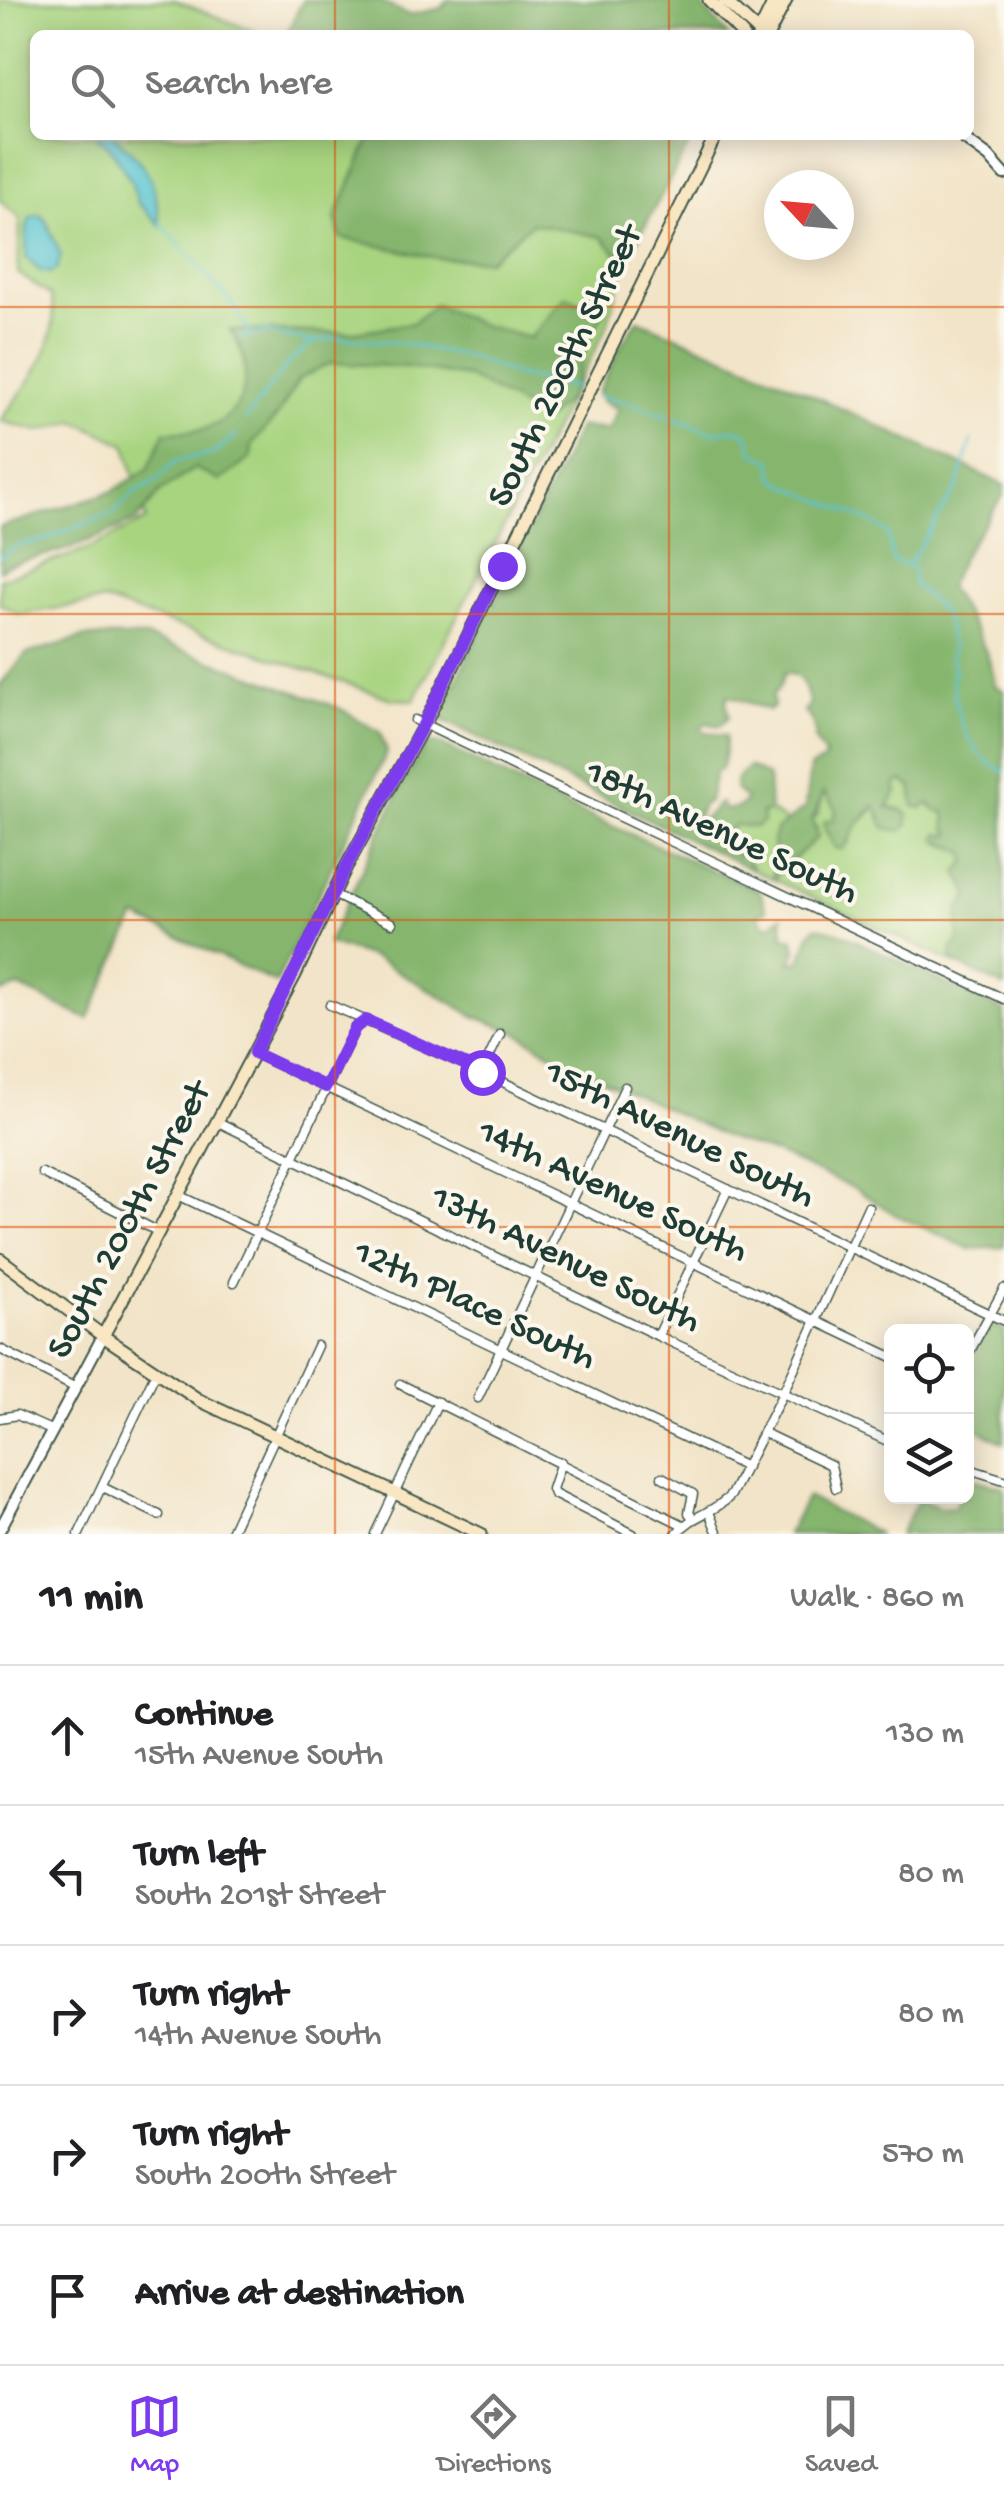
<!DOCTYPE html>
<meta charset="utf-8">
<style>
:root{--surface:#fff;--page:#f2f2f2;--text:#202124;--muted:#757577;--line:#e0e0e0;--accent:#7c3aed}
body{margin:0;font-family:"Gochi Hand",sans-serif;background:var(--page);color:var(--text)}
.controls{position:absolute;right:30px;bottom:30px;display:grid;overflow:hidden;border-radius:15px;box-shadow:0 5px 25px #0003}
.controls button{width:90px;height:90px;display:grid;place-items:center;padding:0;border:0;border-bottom:2px solid var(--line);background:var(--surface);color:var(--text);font:50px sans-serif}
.compass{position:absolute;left:764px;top:170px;width:90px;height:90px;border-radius:50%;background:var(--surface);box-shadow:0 5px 25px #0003;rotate:296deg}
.stop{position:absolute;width:30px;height:30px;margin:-22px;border:8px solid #7c3aed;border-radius:50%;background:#fff}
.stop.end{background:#7c3aed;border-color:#fff;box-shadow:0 2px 10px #0008}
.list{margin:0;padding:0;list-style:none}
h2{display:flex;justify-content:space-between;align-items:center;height:130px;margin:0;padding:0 40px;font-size:42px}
h2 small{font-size:32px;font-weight:400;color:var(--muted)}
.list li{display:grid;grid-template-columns:65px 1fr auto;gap:30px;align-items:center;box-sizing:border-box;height:140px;padding:0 40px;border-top:2px solid var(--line)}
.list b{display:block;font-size:38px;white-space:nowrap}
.list p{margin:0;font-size:32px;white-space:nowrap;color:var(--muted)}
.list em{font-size:32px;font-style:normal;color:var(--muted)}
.icon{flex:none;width:55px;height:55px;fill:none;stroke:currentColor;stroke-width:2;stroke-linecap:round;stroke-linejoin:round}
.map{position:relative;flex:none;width:1004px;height:1534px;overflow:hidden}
.search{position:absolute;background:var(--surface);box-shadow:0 5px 25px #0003;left:30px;right:30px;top:30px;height:110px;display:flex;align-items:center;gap:25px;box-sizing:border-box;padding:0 35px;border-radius:15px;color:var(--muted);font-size:38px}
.sheet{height:830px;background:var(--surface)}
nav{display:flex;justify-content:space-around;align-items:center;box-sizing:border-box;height:140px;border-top:2px solid var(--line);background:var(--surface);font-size:28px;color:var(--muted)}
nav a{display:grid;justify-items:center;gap:5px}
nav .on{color:var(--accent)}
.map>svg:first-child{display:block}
.green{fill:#a8d480;stroke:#64885a;stroke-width:2.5}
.forest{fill:#86b66e;stroke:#527a51;stroke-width:2.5}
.water{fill:#58c4d1;stroke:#3c8082;stroke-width:2.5}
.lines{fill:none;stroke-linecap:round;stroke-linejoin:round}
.stream{stroke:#58c4d1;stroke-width:2.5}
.minor-casing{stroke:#3f564a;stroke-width:11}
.tertiary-casing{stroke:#3f564a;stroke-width:14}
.secondary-casing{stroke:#3f564a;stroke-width:15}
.minor{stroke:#fff;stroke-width:8}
.tertiary{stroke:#fff;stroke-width:10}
.secondary{stroke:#f9e7c3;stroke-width:11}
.route{stroke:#7c3aed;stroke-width:12}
.grid{fill:none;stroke:#de580e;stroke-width:2.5;stroke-opacity:0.55}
.labels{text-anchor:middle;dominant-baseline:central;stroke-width:8;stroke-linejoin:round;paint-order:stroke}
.street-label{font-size:38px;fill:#1f3d34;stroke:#fbf7ec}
</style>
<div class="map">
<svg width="1004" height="1534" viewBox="0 0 1004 1534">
<rect width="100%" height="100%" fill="#fbf7ec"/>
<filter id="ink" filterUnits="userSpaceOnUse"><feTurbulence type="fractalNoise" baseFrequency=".01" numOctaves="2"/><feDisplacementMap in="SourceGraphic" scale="20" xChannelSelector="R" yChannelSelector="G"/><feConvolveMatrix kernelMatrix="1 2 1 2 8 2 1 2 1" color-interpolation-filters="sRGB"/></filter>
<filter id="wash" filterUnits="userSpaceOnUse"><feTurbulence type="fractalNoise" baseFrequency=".0048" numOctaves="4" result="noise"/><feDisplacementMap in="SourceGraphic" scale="40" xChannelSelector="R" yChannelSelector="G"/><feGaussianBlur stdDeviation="2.25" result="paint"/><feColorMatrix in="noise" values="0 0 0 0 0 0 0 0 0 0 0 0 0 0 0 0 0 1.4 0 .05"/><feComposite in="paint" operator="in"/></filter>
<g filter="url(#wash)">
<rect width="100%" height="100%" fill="#f2e4c8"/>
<path class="green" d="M0 0H174L263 35H35V135H371L366 152 487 260 532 223 603 237 625 263 606 328 414 700 392 699 105 601 20 614 0 604V579L83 551 146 520 126 445 76 421 39 431 0 421C28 382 63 346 51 296L18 273 20 218 0 201Z
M903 780 911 787 914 806 929 803 932 808 945 812 946 828 951 832 940 843 965 852 966 862 957 873 971 895 959 910V941L952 949V962L745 866H751L731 849 730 827 770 811 788 823 776 830C772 845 782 859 775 873L785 862H791C801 854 811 841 817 829L812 820 818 814 824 792 836 809 833 822 848 843 857 825 873 810 869 792 875 786 881 820 896 808 887 806 895 784Z"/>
<path class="forest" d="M303 0H377L409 15 442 8 447 0H696L728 35H286Z
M371 135H694L625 263 602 237 532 223 488 260 437 258 341 238 335 219Z
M565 297 604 312 587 345 570 397 546 419 468 377 407 367 331 363 299 379 278 415 252 444 251 458 219 481 195 468 160 492 136 521 68 549 7 565 0 571V527L111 492 148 469 165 432C177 431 194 432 205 429 251 413 255 365 230 330L349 333 413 323 435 305 482 325 530 338Z
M638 320 774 377 1004 485V494L966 550 948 586C966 618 992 649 995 686L1004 691V987L952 962V949L959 941V910L970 895 957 873 966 862 965 853 936 839 938 834 949 836 951 833 946 829 945 812 937 811 929 803 922 808 914 806 911 787 903 781 895 784 897 792 887 807 903 810 908 815 907 826 901 831 885 828 875 805 857 825 843 849 835 848 824 827 825 821H833L836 809 824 792 812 820 818 837 790 862H785V867L774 879 772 873 777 869 773 841 776 830 805 808 810 768 824 760 825 755 814 739 816 735 811 719 804 712 810 705C805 688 805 675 785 673L780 686 772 696 774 706 769 710 728 695 726 702 729 717 720 726 707 723 702 726V731L726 736C726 747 724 759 721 769L715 773 709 800 701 806 696 824 712 812 717 804 721 803 723 809C732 810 742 808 746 799L735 789C736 778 740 772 750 767L768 777 770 811 762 813 763 822 756 827 735 825 730 828 731 849 737 856 743 854 751 866H745L438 718 579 427 608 430 618 409 602 401 598 392 625 338Z
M85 637H146L339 708 380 732 387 752 276 983 136 917 88 1019 19 987 0 993V685L26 654Z
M427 743 440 744 573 809 760 891 766 911 758 914 762 922 769 926 782 916 784 937 794 939 796 950 791 962 800 961 810 934 816 927 838 932 1004 1011V1247L970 1249 896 1215 855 1189 777 1154 729 1138 563 1061 518 1033 476 1017 375 958 328 943 398 793Z
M986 1321 1004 1330V1443L967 1424 966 1358Z
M972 1479 1004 1487V1534H900L919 1499 940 1508 954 1507 960 1497 966 1496 967 1487Z
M807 1497 879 1534H787Z"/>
<path class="water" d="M94 135H113C148 167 156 178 160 225L138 203 131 181 111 149Z
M40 215 46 220 61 256 57 269 51 273 40 271 26 258 27 226 31 217Z"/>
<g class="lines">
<path class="stream" d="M160 223 230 301 250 332
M240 338 266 332 313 342 334 338 401 343 470 357 520 376 579 388
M597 396 631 403 714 433 733 429 745 433 750 439 752 451 772 461 773 476 780 482C817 502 851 509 887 532L893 561 913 568 914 584C923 594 937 604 944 615 950 626 947 637 953 648L950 657 955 670 952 676C955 713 967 755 1004 771
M245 420 290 361 312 343
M0 557 19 545 41 541 113 513 137 490 153 483 176 461 213 454 236 435
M908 565 958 486 972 440"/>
</g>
</g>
<g filter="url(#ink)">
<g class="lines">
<defs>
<path id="minor" d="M415 720 1004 999
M333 894 392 923
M330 1005 482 1072 1004 1321
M254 1053 892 1357
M482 1072 500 1034
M218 1122 658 1336 892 1443
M42 1173 159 1232
M178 1195 746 1467
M234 1282 355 1028 362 1021
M658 1336 728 1189
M0 1349 76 1388
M966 1358 1004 1289
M400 1384 683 1525
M478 1398 625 1087
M0 1418 17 1415 53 1431
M764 1433 831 1465 836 1488
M561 1462 552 1489 554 1494 633 1534
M966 1468 1004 1480
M662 1477 693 1494 689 1513 693 1518
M102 1487 159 1515
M709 1512 718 1534
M79 1534 156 1372
M230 1534 317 1346
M375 1534 438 1402
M676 1534C691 1515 715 1513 731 1495L782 1395 868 1207"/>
<path id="tertiary" d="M959 135 989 157 1004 174
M0 1529 103 1336"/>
<path id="secondary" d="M709 0 743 35
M724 0 762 35
M758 35 775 0
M768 35 786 0
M0 1259 103 1336 199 1400 481 1534
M103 1336 295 975 345 869 425 723 716 135"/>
</defs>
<use href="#minor" class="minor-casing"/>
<use href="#tertiary" class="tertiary-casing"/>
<use href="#secondary" class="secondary-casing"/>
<use href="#minor" class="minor"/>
<use href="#tertiary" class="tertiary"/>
<use href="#secondary" class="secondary"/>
</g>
</g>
<g class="lines" filter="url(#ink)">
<path class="route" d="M482 1072 366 1020 355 1028 326 1087 254 1053 345 869 424 723 502 566"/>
</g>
<path class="grid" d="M335 0V35M669 0V35M335 135V1534M669 135V1534M0 307H1004M0 614H1004M0 920H1004M0 1227H1004"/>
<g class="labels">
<g class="street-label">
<text transform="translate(567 367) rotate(-64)">South 200th Street</text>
<text transform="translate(721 834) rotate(25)">18th Avenue South</text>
<text transform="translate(679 1136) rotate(26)">15th Avenue South</text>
<text transform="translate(612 1193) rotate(25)">14th Avenue South</text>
<text transform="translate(131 1221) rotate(-62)">South 200th Street</text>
<text transform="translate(565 1261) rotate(26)">13th Avenue South</text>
<text transform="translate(474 1307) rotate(25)">12th Place South</text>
</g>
</g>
</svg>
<div class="controls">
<button><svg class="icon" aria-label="locate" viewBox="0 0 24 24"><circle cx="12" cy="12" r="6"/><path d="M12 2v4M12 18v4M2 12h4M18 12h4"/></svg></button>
<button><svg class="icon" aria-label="layers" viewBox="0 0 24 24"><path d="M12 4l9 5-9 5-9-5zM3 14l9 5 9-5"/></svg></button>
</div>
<svg class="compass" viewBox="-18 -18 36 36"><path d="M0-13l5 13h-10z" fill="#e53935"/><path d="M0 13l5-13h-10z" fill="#757577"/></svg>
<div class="stop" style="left:482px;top:1072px"></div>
<div class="stop end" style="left:502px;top:566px"></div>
<div class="search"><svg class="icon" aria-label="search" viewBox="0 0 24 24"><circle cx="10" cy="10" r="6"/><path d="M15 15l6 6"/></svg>Search here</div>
</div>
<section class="sheet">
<h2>11 min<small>Walk · 860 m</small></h2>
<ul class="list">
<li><svg class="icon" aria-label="ahead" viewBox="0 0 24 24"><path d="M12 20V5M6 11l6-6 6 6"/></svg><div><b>Continue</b><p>15th Avenue South</p></div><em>130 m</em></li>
<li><svg class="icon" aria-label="left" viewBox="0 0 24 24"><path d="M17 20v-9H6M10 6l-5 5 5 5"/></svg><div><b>Turn left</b><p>South 201st Street</p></div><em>80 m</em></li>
<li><svg class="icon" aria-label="right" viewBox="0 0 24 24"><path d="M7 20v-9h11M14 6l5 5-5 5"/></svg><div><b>Turn right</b><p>14th Avenue South</p></div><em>80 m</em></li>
<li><svg class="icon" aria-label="right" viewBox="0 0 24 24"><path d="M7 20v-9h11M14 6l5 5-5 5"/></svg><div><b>Turn right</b><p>South 200th Street</p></div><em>570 m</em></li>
<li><svg class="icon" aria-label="arrive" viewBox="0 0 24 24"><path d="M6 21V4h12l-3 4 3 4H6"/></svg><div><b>Arrive at destination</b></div></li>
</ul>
</section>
<nav>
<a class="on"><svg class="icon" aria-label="map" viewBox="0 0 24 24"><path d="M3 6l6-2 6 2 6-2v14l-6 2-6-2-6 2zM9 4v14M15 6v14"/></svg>Map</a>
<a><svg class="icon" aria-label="directions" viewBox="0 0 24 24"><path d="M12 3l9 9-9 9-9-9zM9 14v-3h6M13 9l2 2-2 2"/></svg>Directions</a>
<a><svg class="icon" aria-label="saved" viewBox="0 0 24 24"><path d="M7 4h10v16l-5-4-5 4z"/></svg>Saved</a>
</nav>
